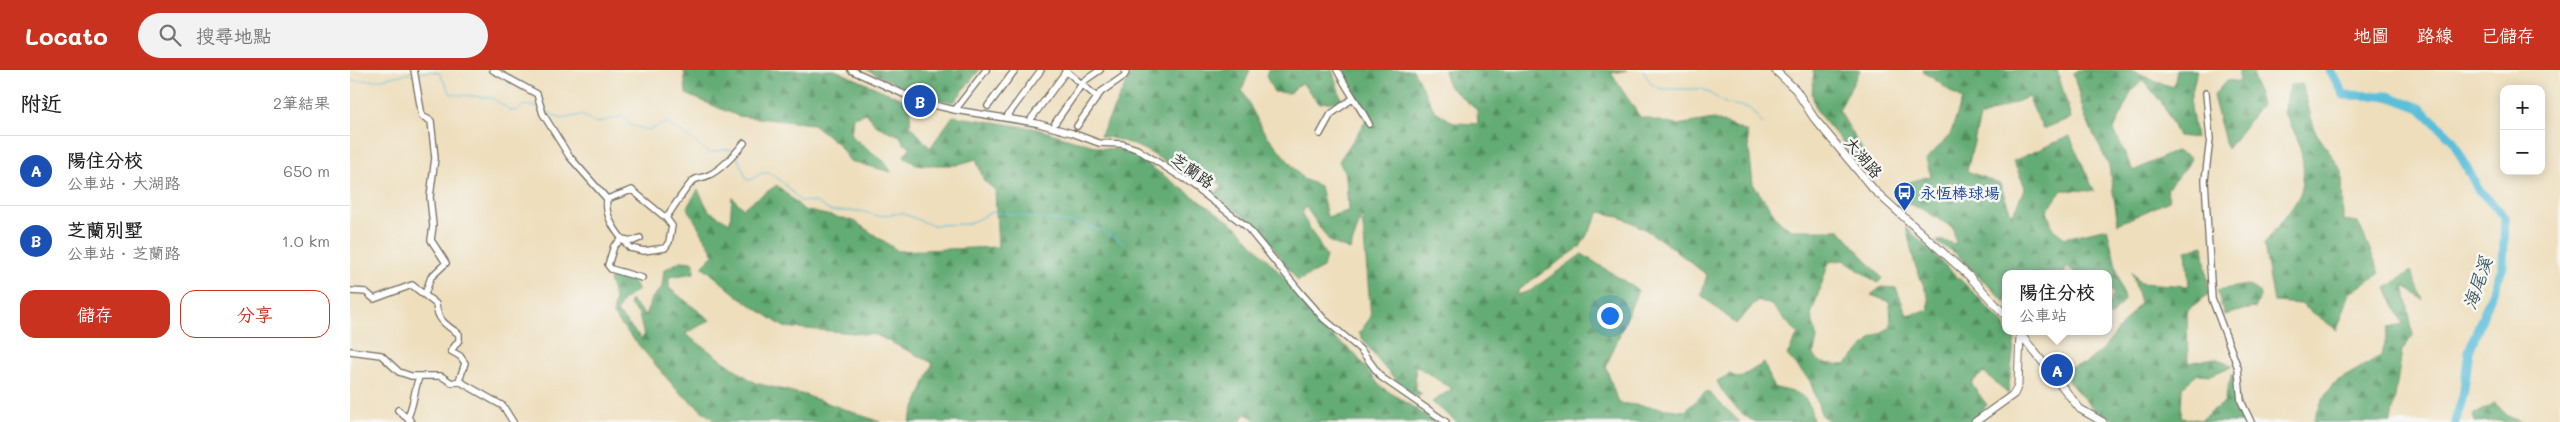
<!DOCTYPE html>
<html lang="zh-TW">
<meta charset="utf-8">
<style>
:root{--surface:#fff;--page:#f2f2f2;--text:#222;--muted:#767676;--line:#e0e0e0;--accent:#c8321e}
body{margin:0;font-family:Mali,"LXGW WenKai TC",sans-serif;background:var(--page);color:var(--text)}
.controls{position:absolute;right:15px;top:15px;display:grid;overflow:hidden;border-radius:10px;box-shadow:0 2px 12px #0003}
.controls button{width:45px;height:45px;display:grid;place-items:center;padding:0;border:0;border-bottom:1px solid var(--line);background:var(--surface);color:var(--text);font:25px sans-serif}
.you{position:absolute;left:1259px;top:245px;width:18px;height:18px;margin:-12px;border:4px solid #fff;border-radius:50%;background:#1a73e8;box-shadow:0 0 0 8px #1a73e833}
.badge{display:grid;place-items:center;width:32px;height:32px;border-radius:50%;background:var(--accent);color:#fff;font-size:16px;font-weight:700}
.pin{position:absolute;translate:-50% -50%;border:2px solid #fff;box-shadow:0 1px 5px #0006}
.popup{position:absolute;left:1652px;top:200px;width:110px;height:65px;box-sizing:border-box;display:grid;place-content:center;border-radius:10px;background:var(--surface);filter:drop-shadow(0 1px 4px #0005);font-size:16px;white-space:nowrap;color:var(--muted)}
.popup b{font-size:19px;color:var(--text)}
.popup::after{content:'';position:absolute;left:50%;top:100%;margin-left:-10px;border:10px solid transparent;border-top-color:var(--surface)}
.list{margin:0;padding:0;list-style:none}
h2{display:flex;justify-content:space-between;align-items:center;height:65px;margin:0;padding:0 20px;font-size:21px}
h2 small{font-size:16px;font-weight:400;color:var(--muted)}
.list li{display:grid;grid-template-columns:32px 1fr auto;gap:15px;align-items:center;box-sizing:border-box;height:70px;padding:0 20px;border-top:1px solid var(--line)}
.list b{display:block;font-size:19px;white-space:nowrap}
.list p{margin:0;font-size:16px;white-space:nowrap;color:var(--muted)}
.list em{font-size:16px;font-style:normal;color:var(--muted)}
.actions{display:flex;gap:10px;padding:15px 20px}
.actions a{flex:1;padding:11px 0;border:1px solid var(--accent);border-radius:15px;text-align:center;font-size:18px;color:var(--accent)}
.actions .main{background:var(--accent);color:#fff}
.icon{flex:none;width:28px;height:28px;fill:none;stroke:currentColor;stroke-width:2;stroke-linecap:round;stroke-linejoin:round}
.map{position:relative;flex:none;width:2210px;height:352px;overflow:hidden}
header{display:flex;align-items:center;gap:30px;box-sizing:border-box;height:70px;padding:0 25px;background:var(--accent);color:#fff}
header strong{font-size:24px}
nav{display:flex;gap:28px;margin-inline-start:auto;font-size:18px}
.search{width:350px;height:45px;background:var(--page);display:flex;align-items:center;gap:12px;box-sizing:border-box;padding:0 18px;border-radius:28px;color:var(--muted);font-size:19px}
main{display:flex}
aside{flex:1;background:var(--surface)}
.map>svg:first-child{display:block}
.forest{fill:url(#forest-firs);stroke:#476c50}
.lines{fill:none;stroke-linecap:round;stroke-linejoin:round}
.stream{stroke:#5cbfda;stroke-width:1}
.river{stroke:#5cbfda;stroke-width:9}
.minor-casing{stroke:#6f6a5e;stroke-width:8}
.tertiary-casing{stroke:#6f6a5e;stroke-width:9}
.minor{stroke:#fff;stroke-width:5.5}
.tertiary{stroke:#fff;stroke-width:7}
.labels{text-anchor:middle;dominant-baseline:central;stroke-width:5;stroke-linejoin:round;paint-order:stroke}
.street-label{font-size:16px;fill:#2b2b2b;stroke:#f6f6f2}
.transit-label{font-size:16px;fill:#164399;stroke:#f6f6f2;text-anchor:start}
.water-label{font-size:18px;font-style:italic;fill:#3a5760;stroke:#f6f6f2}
</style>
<header>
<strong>Locato</strong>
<div class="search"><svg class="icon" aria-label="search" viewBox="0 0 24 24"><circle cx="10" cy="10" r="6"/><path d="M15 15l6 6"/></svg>搜尋地點</div>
<nav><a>地圖</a><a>路線</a><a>已儲存</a></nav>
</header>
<main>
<aside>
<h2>附近<small>2筆結果</small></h2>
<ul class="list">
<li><span class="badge" style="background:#1a4fb4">A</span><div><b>陽住分校</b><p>公車站 · 大湖路</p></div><em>650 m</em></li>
<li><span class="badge" style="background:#1a4fb4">B</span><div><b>芝蘭別墅</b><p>公車站 · 芝蘭路</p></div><em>1.0 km</em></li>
</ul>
<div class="actions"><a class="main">儲存</a><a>分享</a></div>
</aside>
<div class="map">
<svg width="2210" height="352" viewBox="0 0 2210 352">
<defs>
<pattern id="forest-firs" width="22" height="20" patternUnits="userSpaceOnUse" patternTransform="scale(1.25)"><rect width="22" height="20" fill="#63ac74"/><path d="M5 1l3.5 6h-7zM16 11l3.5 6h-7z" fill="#528c5f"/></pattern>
</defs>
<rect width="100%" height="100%" fill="#f6f6f2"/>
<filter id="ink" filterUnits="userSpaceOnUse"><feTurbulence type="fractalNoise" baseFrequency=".02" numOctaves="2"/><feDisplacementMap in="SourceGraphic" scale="10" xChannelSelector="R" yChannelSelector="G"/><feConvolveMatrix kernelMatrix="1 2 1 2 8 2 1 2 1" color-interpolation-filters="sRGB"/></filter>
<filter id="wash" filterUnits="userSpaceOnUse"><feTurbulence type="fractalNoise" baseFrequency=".0096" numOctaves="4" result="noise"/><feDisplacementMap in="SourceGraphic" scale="20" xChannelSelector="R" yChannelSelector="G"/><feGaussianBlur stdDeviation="1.12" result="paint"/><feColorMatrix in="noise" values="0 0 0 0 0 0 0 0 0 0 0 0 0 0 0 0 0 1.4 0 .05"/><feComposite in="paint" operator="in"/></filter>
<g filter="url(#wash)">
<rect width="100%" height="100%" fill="#eedebc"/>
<path class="forest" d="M334 0H485L561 33 560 55 580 78 603 46 683 58 751 78 777 80 887 157 939 213 975 261 1004 283 1030 316 1086 352H909L896 344 889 352H559L583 293 526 265 434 257 389 227 352 196 364 184 337 137 348 120 359 141 380 153 382 127 393 138 427 115 454 140 504 151 548 181 648 177 645 120 634 111 626 89 606 95H566L554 86 561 76 554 74 550 66 527 56 516 43 503 47 501 66 536 93 541 102 500 91 488 74 463 54 388 46 336 24Z
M517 0H629L604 32 575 27Z
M783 0H900L892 20 912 59 953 109 970 116 977 147 998 141 996 106 989 91 1016 51 994 0H1063L1084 40 1104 53 1128 54 1127 40 1098 16 1094 0H1278L1261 3 1290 47 1327 55 1364 49 1397 62 1403 114 1429 151 1443 160H1490L1532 208 1528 213 1493 190 1479 192 1461 245 1467 269 1463 285 1471 293 1495 295 1523 267 1541 257 1540 232 1521 225 1531 217 1546 218 1557 245 1579 240 1578 226 1565 195 1556 157 1626 225 1656 257V261H1660L1665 267 1658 324 1634 302 1621 313 1637 335 1620 352H1481L1472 346 1460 311 1437 285 1448 264 1421 235 1408 230 1386 254 1351 225 1357 205C1326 182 1290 148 1250 142L1230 177 1169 219 1167 225 1180 221 1232 184 1288 220 1256 297 1268 333 1335 341 1357 321 1390 352H1107L1082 332 1102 319 1065 295 1066 320 1072 324 1067 327C1041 309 1026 289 1009 263L1021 247 1012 145 1000 180 980 172 955 136 952 145 976 186 973 198 948 211 911 160 865 124 872 116 866 110 859 111 856 121C821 96 794 72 750 66Z
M918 0H982L992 31 969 33 952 13 939 23 924 22 916 6Z
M1462 0H1510L1489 40 1506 70 1528 103 1523 108 1467 42 1462 24 1464 2Z
M1572 0H1707L1721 48 1693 59 1678 27 1630 47 1617 101 1650 114 1662 146 1675 117 1663 91 1720 66 1744 121 1712 120 1697 141 1703 159 1715 168 1757 158 1774 230 1761 247 1758 245V234L1764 224 1758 217V204H1727L1717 196 1714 204H1656V233L1604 182 1587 173 1589 170 1606 174 1603 158 1574 140 1553 132 1552 114 1581 106 1576 90 1600 65 1612 30Z
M1728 0H1784L1806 12 1824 17 1827 0H1847L1840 31 1846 68 1828 66 1812 33 1793 10 1781 22 1764 60 1783 101 1826 81 1841 88 1837 96 1817 119 1819 131 1768 154 1759 96 1735 47 1723 3Z
M1889 0H1908L1903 5 1911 35 1877 79 1863 26 1877 10 1889 12Z
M1952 14 1965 61 1992 101 1993 150 2008 152 2030 203 2000 223 1987 260 1951 234 1924 232 1914 175C1923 161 1944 139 1950 124 1959 97 1949 66 1934 43L1940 15Z
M1853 175 1859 224 1837 240 1838 293 1865 288 1882 296 1861 305 1848 304 1832 317 1831 348 1850 350 1874 332 1882 303 1893 352H1770L1744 340 1718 311 1720 297 1735 294 1754 278 1790 233 1782 202 1790 213 1839 216 1836 181Z
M330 191 344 192V203L319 207V218L360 250 335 264 405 313 455 325 530 352H366L327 320 263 245 265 228 259 210 267 203 279 206 288 220 273 230 267 242 291 268 294 266 289 245 279 234 281 230 295 245 302 228 312 217 314 200Z
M2061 201 2073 230 2054 215 2063 265 2052 281 2041 352H1963L1973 329 1984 313 2032 285 2039 257 2053 254 2036 218Z
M1897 215 1911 223 1906 237 1874 245 1867 220Z
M1414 293 1423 317C1449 324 1459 321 1463 352 1446 352 1424 352 1407 352 1393 349 1372 324 1367 311L1380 304 1389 308Z
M2145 333 2158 346 2171 352H2153V350L2125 352 2123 345Z"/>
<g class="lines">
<path class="stream" d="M1293 0 1301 14 1311 19H1353L1375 33 1399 38 1413 54
M69 3 81 1 89 3 101 24 142 28 160 40 167 41 174 35 187 37
M0 11 27 10 60 3
M196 41 211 49 231 45 246 53 273 46 280 55 299 60 316 53 337 66 359 83 376 79 382 81
M387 86 397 110C404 110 406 105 412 103 423 99 443 123 450 131L466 132 480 141H510L528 146 552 143 581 155 618 154 642 142 651 143 730 154 751 160 774 173"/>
<path class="river" d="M1980 0 1994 25 2038 26 2070 38 2102 69 2128 119 2155 147 2153 196 2119 281 2113 326 2105 352"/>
</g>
</g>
<g filter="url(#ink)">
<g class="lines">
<defs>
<path id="minor" d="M64 0 72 46 81 51 85 88 80 127 83 156 81 170 96 193 81 207 75 224
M143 0 187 24 193 44 219 86 257 129 282 120 316 148
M501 0 571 32 605 40 686 53 722 63 749 73 772 74 787 79 834 109 896 156 951 223 974 249 1011 280 1031 307 1096 352
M715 0 747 27
M987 0C997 19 1009 35 1019 54
M1856 23 1860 69 1855 110 1862 229 1888 298 1891 331 1901 352
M638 36 665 0
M605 40 636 0
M658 45 691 0
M681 49 717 0
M705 53 734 11 750 0
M727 56 751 22 774 6 776 3 774 0
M970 64 981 44 1002 29
M257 129C254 148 268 165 280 178L294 181 315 178 319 172 322 156 316 148C322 139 337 116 344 110 349 107 354 108 359 105 372 99 385 84 394 73
M290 168 283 171 272 169 264 176 258 195 261 199 292 208
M0 221 16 222 24 229 62 215 86 234C87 250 96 255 109 264V270L101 281 110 286 115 293 109 311
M0 281 31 285 49 302 61 306H91L102 313 109 311 153 336 163 352
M48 340 59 350
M61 352 58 347C64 333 64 321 69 307"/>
<path id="tertiary" d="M1425 0 1446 20 1464 48 1524 120 1619 206 1656 246
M1668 261 1730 339 1753 352
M1625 352 1664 324 1668 315 1670 264"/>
</defs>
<use href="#minor" class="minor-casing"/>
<use href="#tertiary" class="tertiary-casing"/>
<use href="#minor" class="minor"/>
<use href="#tertiary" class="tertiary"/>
</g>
</g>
<defs>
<symbol id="bus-pin" viewBox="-11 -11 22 30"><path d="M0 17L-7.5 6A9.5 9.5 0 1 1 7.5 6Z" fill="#1a4fb4" stroke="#f6f6f2"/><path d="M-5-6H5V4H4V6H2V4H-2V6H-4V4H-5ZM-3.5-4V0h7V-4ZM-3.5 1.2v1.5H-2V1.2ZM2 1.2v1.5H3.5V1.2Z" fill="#fff"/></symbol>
</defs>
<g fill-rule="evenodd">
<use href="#bus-pin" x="1542" y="110" width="25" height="34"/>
</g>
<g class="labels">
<g class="street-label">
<text transform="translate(1514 87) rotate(50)">大湖路</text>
<text transform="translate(843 100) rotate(35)">芝蘭路</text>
</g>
<g class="transit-label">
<text x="1570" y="122">永恆棒球場</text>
</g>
<g class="water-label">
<text transform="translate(2127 213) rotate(-71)">海尾溪</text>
</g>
</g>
</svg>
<div class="controls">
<button>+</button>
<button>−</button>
</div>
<div class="you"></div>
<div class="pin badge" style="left:1707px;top:300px;background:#1a4fb4">A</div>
<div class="popup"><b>陽住分校</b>公車站</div>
<div class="pin badge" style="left:570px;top:31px;background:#1a4fb4">B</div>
</div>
</main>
